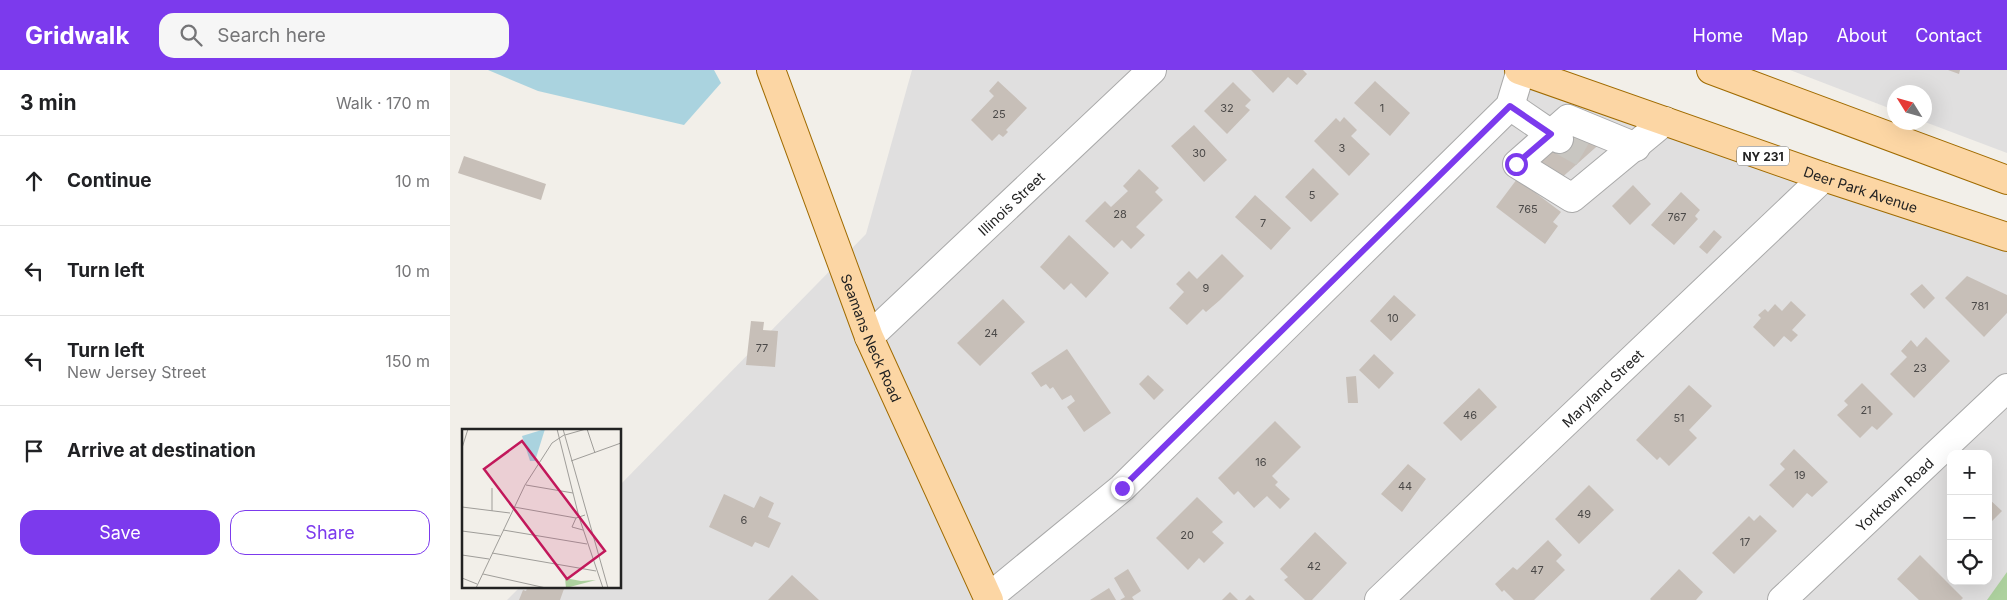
<!DOCTYPE html>
<meta charset="utf-8">
<style>
:root{--surface:#fff;--page:#f6f6f6;--text:#202124;--muted:#757577;--line:#e0e0e0;--accent:#7c3aed}
body{margin:0;font-family:Inter,sans-serif;background:var(--page);color:var(--text)}
.controls{position:absolute;right:15px;bottom:15px;display:grid;overflow:hidden;border-radius:10px;box-shadow:0 5px 20px #0002}
.controls button{width:45px;height:45px;display:grid;place-items:center;padding:0;border:0;border-bottom:1px solid var(--line);background:var(--surface);color:var(--text);font:25px sans-serif}
.compass{position:absolute;left:1437px;top:15px;width:45px;height:45px;border-radius:50%;background:var(--surface);box-shadow:0 5px 20px #0002;rotate:307deg}
.stop{position:absolute;width:15px;height:15px;margin:-11px;border:4px solid #7c3aed;border-radius:50%;background:#fff}
.stop.end{background:#7c3aed;border-color:#fff;box-shadow:0 1px 5px #0008}
.list{margin:0;padding:0;list-style:none}
h2{display:flex;justify-content:space-between;align-items:center;height:65px;margin:0;padding:0 20px;font-size:21px}
h2 small{font-size:16px;font-weight:400;color:var(--muted)}
.list li{display:grid;grid-template-columns:32px 1fr auto;gap:15px;align-items:center;box-sizing:border-box;height:90px;padding:0 20px;border-top:1px solid var(--line)}
.list b{display:block;font-size:19px;white-space:nowrap}
.list p{margin:0;font-size:16px;white-space:nowrap;color:var(--muted)}
.list em{font-size:16px;font-style:normal;color:var(--muted)}
.actions{display:flex;gap:10px;padding:15px 20px}
.actions a{flex:1;padding:11px 0;border:1px solid var(--accent);border-radius:15px;text-align:center;font-size:18px;color:var(--accent)}
.actions .main{background:var(--accent);color:#fff}
.icon{flex:none;width:28px;height:28px;fill:none;stroke:currentColor;stroke-width:2;stroke-linecap:round;stroke-linejoin:round}
.map{position:relative;flex:none;width:1557px;height:530px;overflow:hidden}
header{display:flex;align-items:center;gap:30px;box-sizing:border-box;height:70px;padding:0 25px;background:var(--accent);color:#fff}
header strong{font-size:24px}
nav{display:flex;gap:28px;margin-inline-start:auto;font-size:18px}
.search{width:350px;height:45px;background:var(--page);display:flex;align-items:center;gap:12px;box-sizing:border-box;padding:0 18px;border-radius:15px;color:var(--muted);font-size:19px}
main{display:flex}
aside{flex:1;background:var(--surface)}
.map>svg:first-child{display:block}
.residential{fill:#e0dfdf;fill-rule:evenodd}
.forest{fill:#add19e}
.water{fill:#aad3df}
.building{fill:#c7bfb8}
.lines{fill:none;stroke-linecap:round;stroke-linejoin:round}
.minor-tunnel{stroke:#c8c6c1;stroke-width:28;stroke-dasharray:28 14;stroke-linecap:butt}
.minor-casing{stroke:#a9a9a9;stroke-width:30}
.major-casing{stroke:#a06b00;stroke-width:30}
.minor{stroke:#fff;stroke-width:28}
.major{stroke:#fcd6a4;stroke-width:28}
.route{stroke:#7c3aed;stroke-width:6}
.labels{text-anchor:middle;dominant-baseline:central;stroke-width:4;stroke-linejoin:round;paint-order:stroke}
.number-label{font-size:11px;fill:#4b4948}
.shield{fill:#fff;stroke:#646464;stroke-width:1}
.shield-label{font-size:12px;font-weight:bold;fill:#222}
.street-label{font-size:14px;fill:#222;stroke:#fff}
.inset-road{fill:none;stroke:#9f9d99;stroke-width:1}
.view{fill:#c2185b;fill-opacity:0.15;stroke:#c2185b;stroke-width:2.5}
.inset-edge{fill:none;stroke:#222;stroke-width:2.5}
</style>
<header>
<strong>Gridwalk</strong>
<div class="search"><svg class="icon" aria-label="search" viewBox="0 0 24 24"><circle cx="10" cy="10" r="6"/><path d="M15 15l6 6"/></svg>Search here</div>
<nav><a>Home</a><a>Map</a><a>About</a><a>Contact</a></nav>
</header>
<main>
<aside>
<h2>3 min<small>Walk · 170 m</small></h2>
<ul class="list">
<li><svg class="icon" aria-label="ahead" viewBox="0 0 24 24"><path d="M12 20V5M6 11l6-6 6 6"/></svg><div><b>Continue</b></div><em>10 m</em></li>
<li><svg class="icon" aria-label="left" viewBox="0 0 24 24"><path d="M17 20v-9H6M10 6l-5 5 5 5"/></svg><div><b>Turn left</b></div><em>10 m</em></li>
<li><svg class="icon" aria-label="left" viewBox="0 0 24 24"><path d="M17 20v-9H6M10 6l-5 5 5 5"/></svg><div><b>Turn left</b><p>New Jersey Street</p></div><em>150 m</em></li>
<li><svg class="icon" aria-label="arrive" viewBox="0 0 24 24"><path d="M6 21V4h12l-3 4 3 4H6"/></svg><div><b>Arrive at destination</b></div></li>
</ul>
<div class="actions"><a class="main">Save</a><a>Share</a></div>
</aside>
<div class="map">
<svg width="1557" height="530" viewBox="0 0 1557 530">
<rect width="100%" height="100%" fill="#f2efe9"/>
<path class="residential" d="M462 0H1087L1557 178V530H57L71 516H170V415L416 164ZM1501 384H1538V511H1501Z
M1340 0H1557V83L1475 52 1474 22H1444V40Z"/>
<path class="forest" d="M1557 502V530H1537Z"/>
<path class="water" d="M38 0H264L271 13 234 55 88 21Z"/>
<path class="building" d="M801 0H853L857 4 847 15 838 7 823 23Z
M1498 0H1510L1509 4Z
M548 11 577 38 556 60 558 62 553 67 549 64 542 71 521 50 544 26 539 21Z
M925 11 960 43 940 66 904 33Z
M783 12 801 30 795 36 800 40 777 64 754 41Z
M894 47 907 60 901 66 920 84 899 106 864 71 886 48 890 52Z
M744 55 777 90 754 112 721 76Z
M1126 55 1154 70 1108 111 1076 95Z
M14 86 96 114 91 130 8 103Z
M863 98 889 124 861 152 835 127Z
M689 99 709 118 705 122 713 130 686 157 695 165 681 179 672 170 664 178 635 151 655 131 661 137 678 121 673 116Z
M1067 109 1111 142 1103 152 1108 156 1095 174 1046 137Z
M1183 115 1201 134 1180 155 1162 136Z
M1231 122 1250 140 1245 146 1248 149 1224 175 1201 155Z
M805 125 841 158 821 180 785 147Z
M1264 160 1272 167 1257 184 1249 177Z
M619 165 659 203 636 228 621 213 614 220 590 197Z
M772 184 794 206 770 230 756 242 753 239 737 255 719 238 734 222 726 214 739 201 747 209Z
M1517 206 1557 225V243L1534 267 1495 228Z
M1472 214 1485 228 1474 239 1460 224Z
M944 225 966 245 941 271 920 251Z
M553 229 575 252 530 296 507 273Z
M1341 231 1356 245 1342 260 1348 265 1341 272 1334 266 1324 277 1303 257 1311 248 1308 245 1315 239 1318 242 1325 234 1332 241Z
M301 251 314 252 313 260 328 261 325 297 296 295Z
M1476 267 1500 291 1464 328 1440 304 1457 287 1451 281 1461 270 1467 277Z
M617 279 661 343 634 362 617 337 625 331 621 325 612 330 603 317 600 319 596 314 591 317 581 303Z
M924 284 944 303 929 319 909 300Z
M698 305 714 320 704 330 689 314Z
M906 306 908 333H898L896 307Z
M1412 313 1443 344 1427 360 1422 356 1410 368 1387 345 1398 335 1394 331Z
M1239 315 1262 336 1239 360 1247 368 1219 396 1210 387 1207 390 1186 370Z
M1029 318 1047 337 1011 371 993 353Z
M825 351 851 377 822 406 828 412 825 415 840 429 830 439 817 426 804 438 788 421 784 425 768 408Z
M1344 379 1378 412 1362 427 1357 423 1343 438 1319 415 1335 399 1330 394Z
M958 394 976 409 952 442 931 424Z
M1139 415 1164 440 1129 474 1105 449Z
M274 424 304 438 310 426 324 433 318 447 331 453 319 478 305 472 302 477 259 457Z
M747 427 773 452 762 462 774 473 754 493 749 488 738 500 706 468Z
M1538 428 1552 441 1538 455Z
M1310 445 1327 461 1284 504 1262 483 1299 446 1304 451Z
M865 462 897 493 862 530H855L834 510 838 507 830 499Z
M1098 470 1112 485 1106 491 1115 500 1084 530H1064L1054 520 1052 522 1045 514 1063 497 1067 500Z
M1470 485 1513 528 1511 530H1469L1447 509Z
M678 499 691 521 682 527 684 530H670L675 527 664 508Z
M1229 499 1253 522 1246 530H1201L1200 529Z
M342 505 369 530H318Z
M78 516H115L110 530H69L73 520 76 521Z
M659 518 666 530H640Z
M780 522 788 530H772Z
M800 525 805 530H795Z"/>
<g class="lines">
<path class="minor-tunnel" d="M1109 69 1137 85"/>
<defs>
<g id="minor">
<path d="M1060 36 1101 64 1067 94 1122 128 1215 51"/>
<path d="M1109 69 1101 64 1118 49 1186 77"/>
<path id="s1" d="M419 267 702 0"/>
<path d="M538 528 672 418 1060 36 1071 0"/>
<path id="s2" d="M929 530 1374 107"/>
<path id="s3" d="M1332 530 1557 318"/>
</g>
<g id="major">
<path id="s4" d="M321 0 419 267 539 530"/>
<path id="s5" d="M1069 0 1374 107 1557 167"/>
<path d="M1261 0 1557 110"/>
</g>
</defs>
<use href="#minor" class="minor-casing"/>
<use href="#major" class="major-casing"/>
<use href="#minor" class="minor"/>
<use href="#major" class="major"/>
</g>
<g class="lines">
<path class="route" d="M672 418 1060 36 1101 64 1066 94"/>
</g>
<g class="labels">
<g class="number-label">
<text x="777" y="38">32</text>
<text x="932" y="38">1</text>
<text x="549" y="44">25</text>
<text x="892" y="78">3</text>
<text x="749" y="83">30</text>
<text x="862" y="125">5</text>
<text x="1078" y="139">765</text>
<text x="670" y="144">28</text>
<text x="1227" y="147">767</text>
<text x="813" y="153">7</text>
<text x="756" y="218">9</text>
<text x="1530" y="236">781</text>
<text x="943" y="248">10</text>
<text x="541" y="263">24</text>
<text x="312" y="278">77</text>
<text x="1470" y="298">23</text>
<text x="1416" y="340">21</text>
<text x="1020" y="345">46</text>
<text x="1229" y="348">51</text>
<text x="811" y="392">16</text>
<text x="1350" y="405">19</text>
<text x="955" y="416">44</text>
<text x="1134" y="444">49</text>
<text x="294" y="450">6</text>
<text x="737" y="465">20</text>
<text x="1295" y="472">17</text>
<text x="864" y="496">42</text>
<text x="1087" y="500">47</text>
</g>
<rect class="shield" x="1287" y="76.5" width="52" height="19" rx="4"/>
<g class="shield-label">
<text x="1313" y="86">NY 231</text>
</g>
<g class="street-label">
<text stroke="none"><textPath href="#s5" startOffset="362">Deer Park Avenue</textPath></text>
<text stroke="none"><textPath href="#s1" startOffset="195">Illinois Street</textPath></text>
<text stroke="none"><textPath href="#s4" startOffset="286">Seamans Neck Road</textPath></text>
<text stroke="none"><textPath href="#s2" startOffset="308">Maryland Street</textPath></text>
<text stroke="none"><textPath href="#s3" startOffset="154">Yorktown Road</textPath></text>
</g>
</g>
<g transform="translate(12 359)">
<rect width="159" height="159" fill="#f2efe9"/>
<path d="M103 149 119 152 134 151 104 159Z" fill="#add19e"/>
<path d="M83 0 73 32H68L60 7Z" fill="#aad3df"/>
<path class="inset-road" d="M95 0 117 88 141 159M101 0 146 159M125 0 133 24M103 6 124 0M0 19 6 0M109 32 159 14M64 56 111 64M30 59V82M0 78 48 84M52 78 114 89 123 86M114 89 110 98 121 101M41 101 125 115M0 102 38 107M30 124 134 142M0 126 27 130M21 145 84 159M0 149 15 155M14 159 63 56 90 14 102 6"/>
<path class="view" d="M60 12 143 122 105 150 22 40Z"/>
<rect width="159" height="159" class="inset-edge"/>
</g>
</svg>
<div class="controls">
<button>+</button>
<button>−</button>
<button><svg class="icon" aria-label="locate" viewBox="0 0 24 24"><circle cx="12" cy="12" r="6"/><path d="M12 2v4M12 18v4M2 12h4M18 12h4"/></svg></button>
</div>
<svg class="compass" viewBox="-18 -18 36 36"><path d="M0-13l5 13h-10z" fill="#e53935"/><path d="M0 13l5-13h-10z" fill="#757577"/></svg>
<div class="stop" style="left:1066px;top:94px"></div>
<div class="stop end" style="left:672px;top:418px"></div>
</div>
</main>
